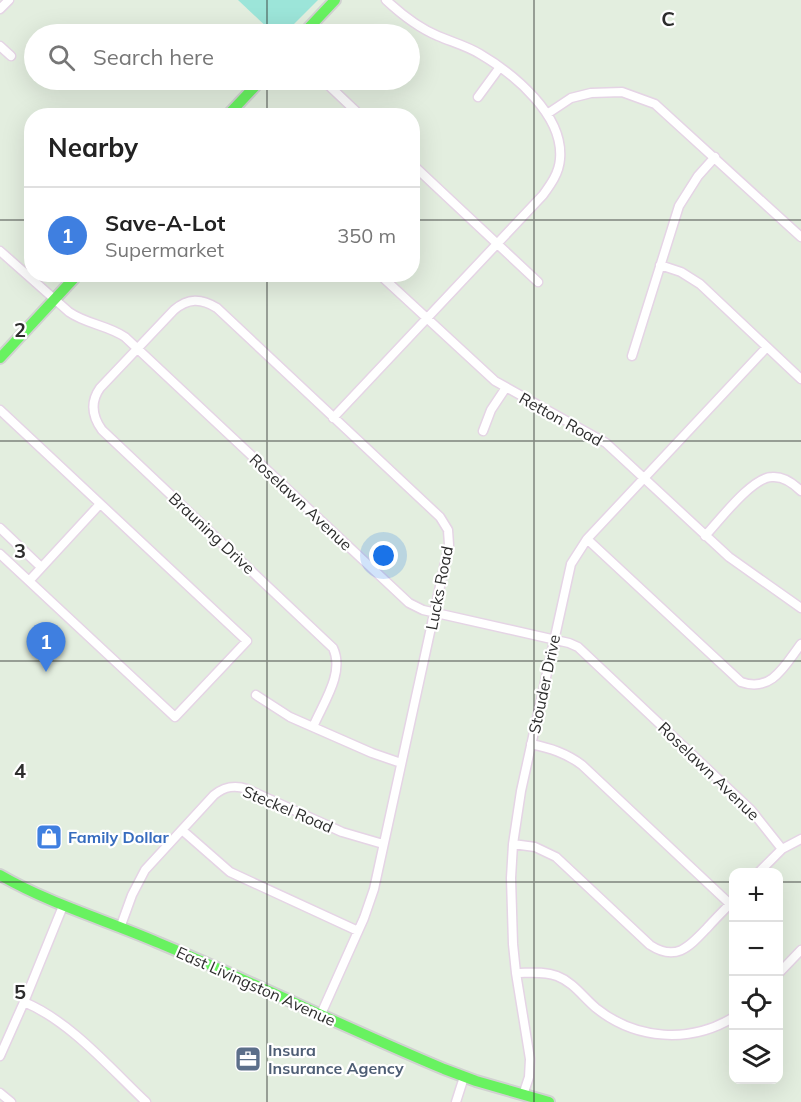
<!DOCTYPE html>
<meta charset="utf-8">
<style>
:root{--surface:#fff;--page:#f6f6f6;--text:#222;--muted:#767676;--line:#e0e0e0;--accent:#832f84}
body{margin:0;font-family:Mulish,sans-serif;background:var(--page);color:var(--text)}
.controls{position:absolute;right:18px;bottom:18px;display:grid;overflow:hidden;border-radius:12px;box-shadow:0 6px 24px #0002}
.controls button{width:54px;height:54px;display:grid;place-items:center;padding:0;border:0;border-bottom:2px solid var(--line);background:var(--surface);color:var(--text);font:30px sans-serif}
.you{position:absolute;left:384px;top:556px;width:21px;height:21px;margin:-15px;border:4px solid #fff;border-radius:50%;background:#1a73e8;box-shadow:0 0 0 9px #1a73e833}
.badge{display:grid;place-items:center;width:39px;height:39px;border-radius:50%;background:var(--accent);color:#fff;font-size:20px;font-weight:700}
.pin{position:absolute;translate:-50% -50px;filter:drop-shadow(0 2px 3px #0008)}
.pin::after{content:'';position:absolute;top:32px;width:21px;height:18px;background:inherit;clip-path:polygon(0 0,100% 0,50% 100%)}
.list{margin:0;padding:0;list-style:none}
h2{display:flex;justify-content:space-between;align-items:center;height:78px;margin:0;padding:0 24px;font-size:26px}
h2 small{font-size:20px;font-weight:400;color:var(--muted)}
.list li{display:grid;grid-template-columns:39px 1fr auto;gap:18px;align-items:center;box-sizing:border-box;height:96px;padding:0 24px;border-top:2px solid var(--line)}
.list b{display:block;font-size:22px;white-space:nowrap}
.list p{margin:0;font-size:20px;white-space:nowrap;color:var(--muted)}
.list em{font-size:20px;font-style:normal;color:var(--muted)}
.icon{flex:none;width:33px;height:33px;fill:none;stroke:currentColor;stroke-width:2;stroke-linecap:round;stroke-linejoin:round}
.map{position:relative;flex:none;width:801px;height:1102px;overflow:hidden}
.search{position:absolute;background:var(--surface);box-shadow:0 6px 24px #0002;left:24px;top:24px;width:396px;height:66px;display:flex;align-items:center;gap:15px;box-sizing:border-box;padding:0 21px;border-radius:33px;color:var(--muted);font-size:22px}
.panel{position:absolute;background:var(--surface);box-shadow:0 6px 24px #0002;left:24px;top:108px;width:396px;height:174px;border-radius:24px}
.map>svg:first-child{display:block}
.green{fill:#9ce5d9}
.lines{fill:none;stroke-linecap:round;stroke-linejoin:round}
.minor-casing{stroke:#e5d4e5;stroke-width:11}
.major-casing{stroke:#d1d1d1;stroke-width:14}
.minor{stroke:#fff;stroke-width:8}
.major{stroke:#68f260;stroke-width:10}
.grid{fill:none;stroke:#2d2d2d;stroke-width:1.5;stroke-opacity:0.55}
.labels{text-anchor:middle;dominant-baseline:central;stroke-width:4.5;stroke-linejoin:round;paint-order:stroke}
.street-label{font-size:16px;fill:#2d2d2d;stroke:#fff}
.shop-label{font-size:16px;font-weight:bold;fill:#366cbe;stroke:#fff;text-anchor:start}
.service-label{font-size:16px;font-weight:bold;fill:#4e5e75;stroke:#fff;text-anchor:start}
.grid-label{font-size:20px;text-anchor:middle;font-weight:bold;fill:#2d2d2d;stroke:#fff;stroke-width:4.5;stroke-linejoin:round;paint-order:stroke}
</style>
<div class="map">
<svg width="801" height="1102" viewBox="0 0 801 1102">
<rect width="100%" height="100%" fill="#e3eedf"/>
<path class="green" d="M238 0H318L284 34H274Z"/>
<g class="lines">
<defs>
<path id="minor" d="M0 9 9 0
M0 46 11 56
M323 80 361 116
M478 97 500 67
M547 114 571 98 591 93 622 92 655 104 801 237
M412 164 538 282
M0 251 69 312C86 324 107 325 125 337L409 603 423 610 569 643 578 647 751 810 782 849
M660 265 681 272 700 284 801 379
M379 274 495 381 606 443 729 557 801 608
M632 356 679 206 698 176 715 157
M0 410 247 641 175 717 0 554
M333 418 543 195C551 184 559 173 560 159 564 115 514 74 480 54 467 46 452 42 438 36 419 28 401 14 386 0
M483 431 491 410 505 389
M0 528 41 567
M705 536C719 521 752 477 772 477 784 476 793 483 801 491
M587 539 741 682C772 693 785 665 801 644
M29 581 100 504
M256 695 290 717 372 753 401 763
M313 727C323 703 345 673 333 648L102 430C92 416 90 402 100 388L174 310C188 298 201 298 217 308L440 517 448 530 449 545 374 889 364 918 321 1014
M531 744C550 748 566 753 582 765L730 904
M182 830 230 872 358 931
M513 844 535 847 556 857 650 945C676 962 689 947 707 928 716 918 725 909 734 900
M759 872 782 849 801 839
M120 928 132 895 145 870 214 795C225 786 235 785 247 789L342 832 383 844
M516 973C529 973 544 971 557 976 573 982 583 997 596 1008 636 1040 690 1044 734 1017
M778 974 801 950
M24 1002C70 1021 110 1068 146 1102
M0 1056 24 1002 63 906
M0 1093 11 1102
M523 1095 529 1077 530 1059 516 973 513 944 511 878 513 844 521 791 571 564 587 539 767 347
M456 1102 464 1077"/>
<path id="major" d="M303 34 335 0
M227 116 261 80
M0 358 78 274
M0 875C50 904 106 920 159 943 255 983 348 1029 444 1069L476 1081 549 1102"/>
</defs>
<use href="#minor" class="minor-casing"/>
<use href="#major" class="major-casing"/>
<use href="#minor" class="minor"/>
<use href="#major" class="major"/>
</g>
<path class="grid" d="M267 0V34M534 0V1102M267 80V116M0 220H32M412 220H801M267 274V1102M0 441H801M0 661H801M0 882H734M778 882H801"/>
<defs>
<symbol id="shop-square" viewBox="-11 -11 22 22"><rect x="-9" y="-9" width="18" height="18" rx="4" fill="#3f7fe0" stroke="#fff"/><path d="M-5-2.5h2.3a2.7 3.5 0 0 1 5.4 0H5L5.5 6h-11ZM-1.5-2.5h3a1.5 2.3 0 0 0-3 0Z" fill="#fff"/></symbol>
<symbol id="office-square" viewBox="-11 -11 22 22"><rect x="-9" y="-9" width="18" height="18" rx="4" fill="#5c6f8a" stroke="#fff"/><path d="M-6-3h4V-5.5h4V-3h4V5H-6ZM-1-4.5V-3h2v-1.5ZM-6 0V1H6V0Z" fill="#fff"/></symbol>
</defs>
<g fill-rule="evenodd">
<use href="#shop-square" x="34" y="822" width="30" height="30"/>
<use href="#office-square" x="233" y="1044" width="30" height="30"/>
</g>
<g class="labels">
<g class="street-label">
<text transform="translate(561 419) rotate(29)">Retton Road</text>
<text transform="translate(301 502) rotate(43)">Roselawn Avenue</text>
<text transform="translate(212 533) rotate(43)">Brauning Drive</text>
<text transform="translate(439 588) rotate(-79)">Lucks Road</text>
<text transform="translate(544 684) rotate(-78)">Stouder Drive</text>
<text transform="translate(709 771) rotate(44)">Roselawn Avenue</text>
<text transform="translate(288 809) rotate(23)">Steckel Road</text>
<text transform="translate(256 986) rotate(24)">East Livingston Avenue</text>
</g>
<g class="shop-label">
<text x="68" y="837">Family Dollar</text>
</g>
<g class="service-label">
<text x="268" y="1050">Insura<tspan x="268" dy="18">Insurance Agency</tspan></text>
</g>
</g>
<g class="grid-label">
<text x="668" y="26">C</text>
<text x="20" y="337">2</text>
<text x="20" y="558">3</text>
<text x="20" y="778">4</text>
<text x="20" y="999">5</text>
</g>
</svg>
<div class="controls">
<button>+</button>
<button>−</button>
<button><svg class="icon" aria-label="locate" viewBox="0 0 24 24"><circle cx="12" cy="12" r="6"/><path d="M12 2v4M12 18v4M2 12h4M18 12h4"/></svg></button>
<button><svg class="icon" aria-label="layers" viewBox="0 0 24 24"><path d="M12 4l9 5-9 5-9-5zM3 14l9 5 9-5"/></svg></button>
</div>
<div class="you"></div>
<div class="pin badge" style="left:46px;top:672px;background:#3f7fe0">1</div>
<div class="search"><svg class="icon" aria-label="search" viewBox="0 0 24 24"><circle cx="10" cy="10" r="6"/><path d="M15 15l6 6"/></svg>Search here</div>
<section class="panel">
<h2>Nearby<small></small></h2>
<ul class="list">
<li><span class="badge" style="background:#3f7fe0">1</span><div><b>Save-A-Lot</b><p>Supermarket</p></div><em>350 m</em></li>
</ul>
</section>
</div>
